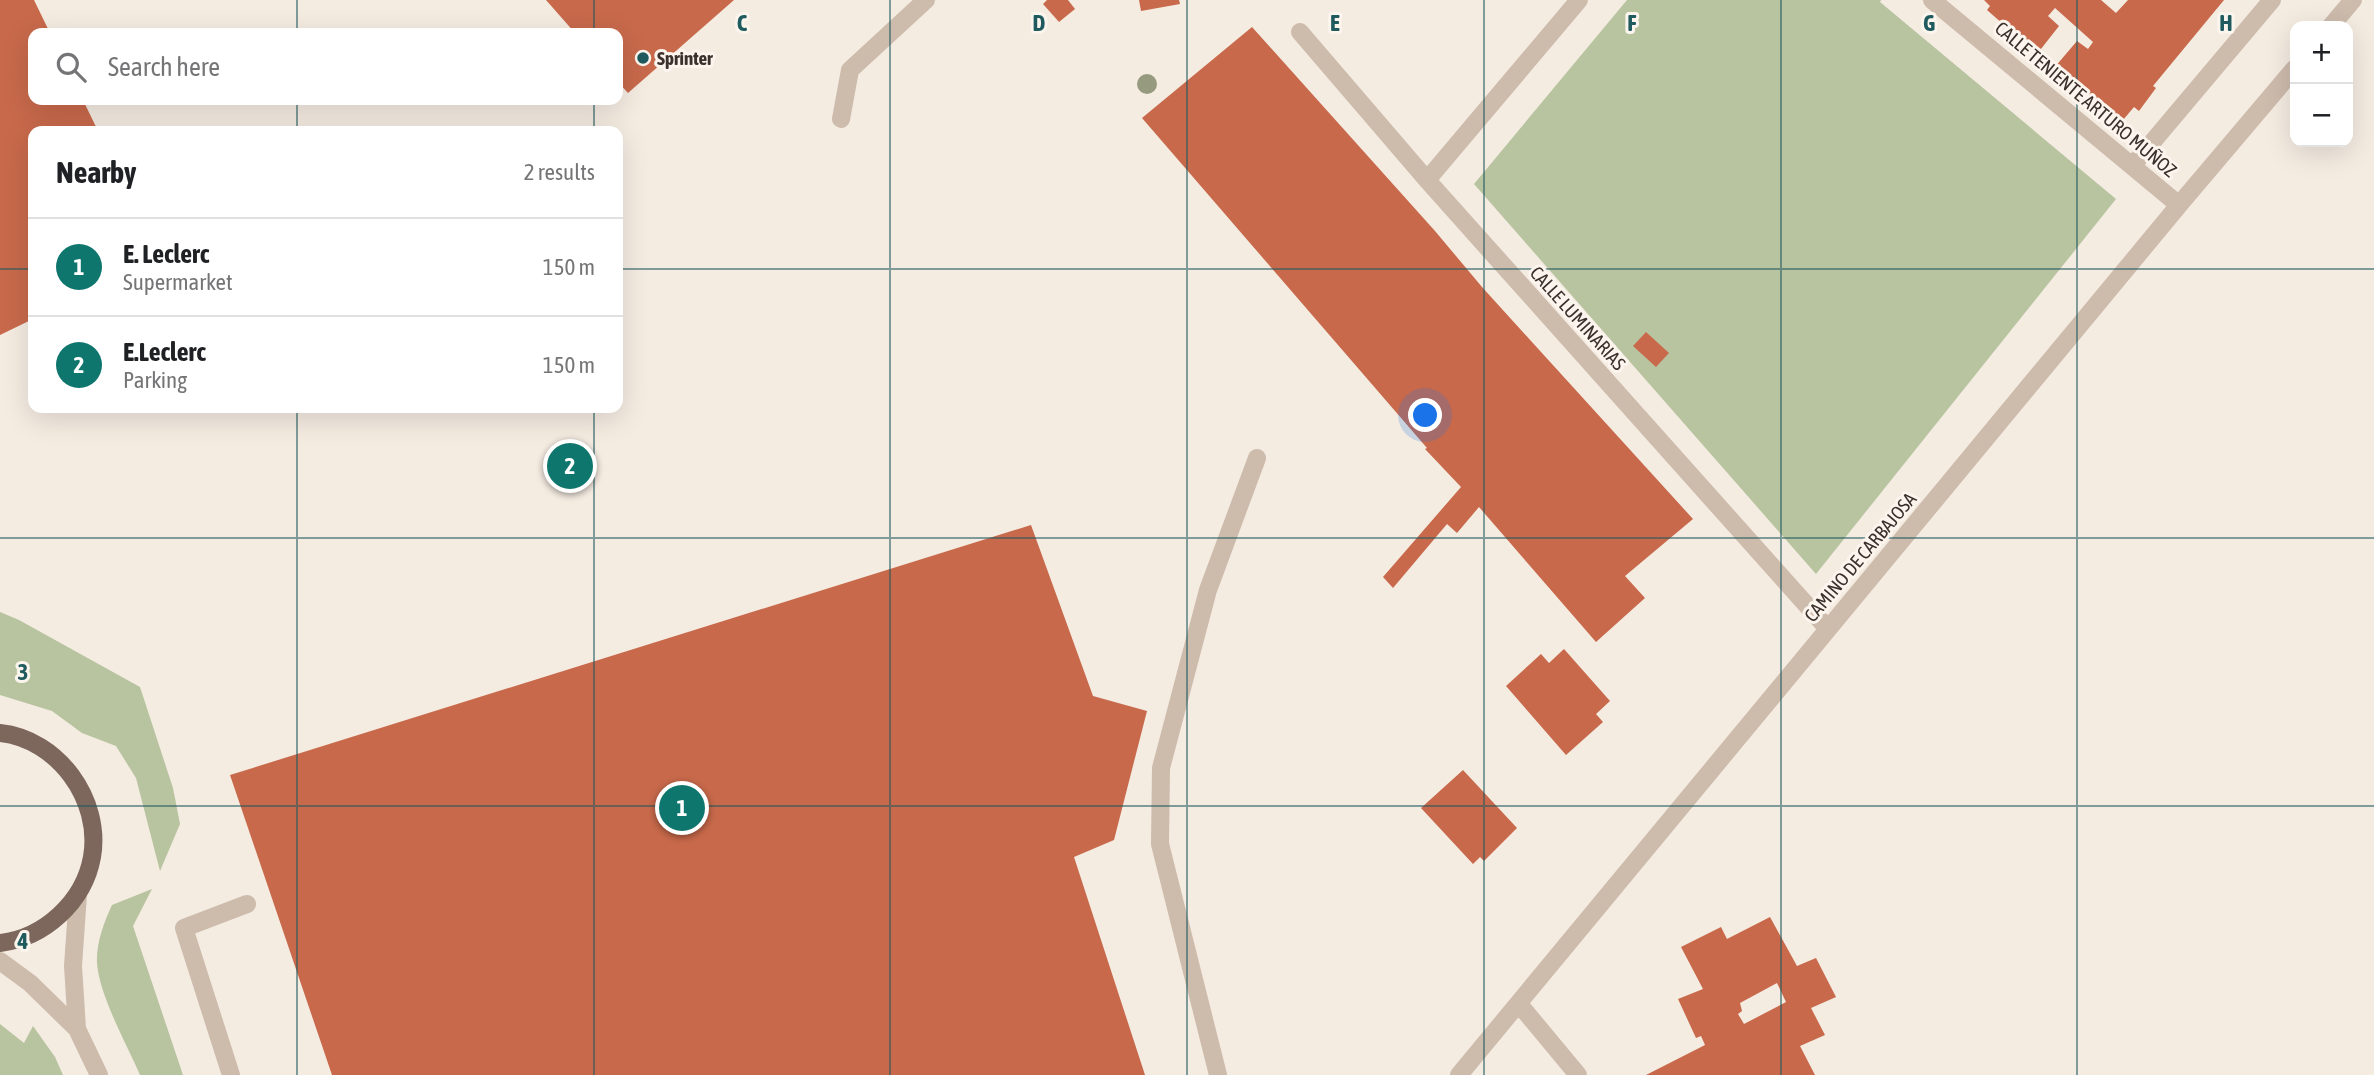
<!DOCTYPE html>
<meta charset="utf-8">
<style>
:root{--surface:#fff;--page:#f2f2f2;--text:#202124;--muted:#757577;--line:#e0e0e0;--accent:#0f766e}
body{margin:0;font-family:"Asap Condensed",sans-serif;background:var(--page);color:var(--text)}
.controls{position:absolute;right:21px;top:21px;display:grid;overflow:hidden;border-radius:14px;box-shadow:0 7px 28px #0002}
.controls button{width:63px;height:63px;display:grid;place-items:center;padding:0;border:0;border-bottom:2px solid var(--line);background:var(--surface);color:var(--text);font:35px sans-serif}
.you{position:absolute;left:1426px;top:416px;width:24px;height:24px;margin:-18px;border:5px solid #fff;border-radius:50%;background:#1a73e8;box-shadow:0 0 0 10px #1a73e833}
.badge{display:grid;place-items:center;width:46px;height:46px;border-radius:50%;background:var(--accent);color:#fff;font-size:23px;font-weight:700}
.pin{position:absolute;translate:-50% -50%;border:4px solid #fff;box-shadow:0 2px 7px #0006}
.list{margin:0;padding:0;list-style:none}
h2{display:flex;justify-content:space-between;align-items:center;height:91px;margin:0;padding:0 28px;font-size:30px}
h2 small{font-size:23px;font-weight:400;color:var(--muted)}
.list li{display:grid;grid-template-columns:46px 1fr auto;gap:21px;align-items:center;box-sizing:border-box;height:98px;padding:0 28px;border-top:2px solid var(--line)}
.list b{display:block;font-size:26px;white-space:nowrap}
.list p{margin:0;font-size:23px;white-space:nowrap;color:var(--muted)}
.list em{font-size:23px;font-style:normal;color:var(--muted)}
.icon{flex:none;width:38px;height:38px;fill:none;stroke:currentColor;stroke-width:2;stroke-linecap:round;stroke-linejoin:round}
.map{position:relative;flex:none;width:2374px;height:1075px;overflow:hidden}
.search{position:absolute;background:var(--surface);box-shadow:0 7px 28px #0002;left:28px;top:28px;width:595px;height:77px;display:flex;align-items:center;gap:18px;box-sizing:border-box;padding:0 24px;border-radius:14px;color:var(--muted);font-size:26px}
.panel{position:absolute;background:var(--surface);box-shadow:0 7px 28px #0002;left:28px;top:126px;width:595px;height:287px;border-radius:14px}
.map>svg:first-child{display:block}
.green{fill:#b8c4a0}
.building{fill:#c8694b;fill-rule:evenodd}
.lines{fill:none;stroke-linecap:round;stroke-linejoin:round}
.lane{stroke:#cdbbac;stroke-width:18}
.street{stroke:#cdbbac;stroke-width:18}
.primary{stroke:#7d675c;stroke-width:18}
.tree{fill:#969b7f}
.grid{fill:none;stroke:#1f5a5e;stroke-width:2;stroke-opacity:0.55}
.poi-dot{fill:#1f5a5e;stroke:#fbf5ee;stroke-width:2.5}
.labels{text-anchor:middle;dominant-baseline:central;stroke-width:6;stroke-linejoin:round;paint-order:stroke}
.poi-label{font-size:19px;font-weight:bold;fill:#3b302b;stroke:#fbf5ee;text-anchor:start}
.street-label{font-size:19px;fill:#3b302b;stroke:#fbf5ee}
.grid-label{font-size:23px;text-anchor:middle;font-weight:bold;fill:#1f5a5e;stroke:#fbf5ee;stroke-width:6;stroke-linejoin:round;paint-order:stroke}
</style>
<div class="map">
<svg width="2374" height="1075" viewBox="0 0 2374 1075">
<rect width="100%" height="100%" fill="#f4ebe1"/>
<path class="green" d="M1627 0H1881L1880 2 2116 199 1816 574 1474 184Z
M0 612 19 620 140 687 173 788 180 824 160 871 136 778 116 746 82 733 52 711 0 695Z
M152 889 133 926 183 1075H140C127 1045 99 995 97 963 96 944 104 922 112 905Z
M0 1024 24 1043 33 1026 55 1057 63 1075H0Z"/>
<path class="building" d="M0 0H34L50 33H33V100H83L98 131H33V319L0 335Z
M546 0H734L628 93 618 82V33H575Z
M1047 0H1068L1075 9 1059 22 1043 4Z
M1139 0H1179L1180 4 1141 11Z
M1984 0H2101L2116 13 2128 0H2224L2153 86 2156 88 2139 111 2134 107 2123 120 2104 105 2102 109 2054 68 2077 41 2088 49 2093 42 2055 8 2048 16 2059 26 2037 54 1987 10 1990 6Z
M1252 27 1435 231 1482 287 1693 519 1625 576 1645 598 1596 642 1479 507 1457 533 1447 524 1393 588 1383 577 1461 487 1425 449 1427 448 1142 118Z
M1646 332 1669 353 1656 367 1633 346Z
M1031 525 1093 696 1147 711 1114 840 1074 857 1145 1075H332L230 775Z
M1564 649 1610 701 1596 714 1603 722 1566 755 1506 686 1541 654 1549 663Z
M1463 770 1517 828 1484 861 1480 857 1473 864 1421 808Z
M1770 917 1797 966 1816 958 1836 997 1811 1008 1825 1035 1800 1046 1815 1075H1646L1705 1045 1701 1036 1696 1038 1678 999 1703 989 1681 947 1721 927 1727 939ZM1777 983 1786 1002 1744 1024 1738 1014 1742 1011 1740 1003Z"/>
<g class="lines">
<path class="lane" d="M841 119 850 70 926 0
M231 1075 184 928 247 904
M1218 1075 1160 844 1161 768 1208 590 1257 458"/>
<path class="street" d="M1932 0 2179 205
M2331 26 2353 0
M1300 32 1427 180 1828 629
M2133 165 2272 0
M1427 180 1579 0
M0 961 30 983 77 1029 99 1075
M1519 1004 1578 1075
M77 1029 73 966 78 894
M1459 1075 2179 205 2295 68"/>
<path class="primary" d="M0 733C58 739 102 800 92 857 84 902 44 938 0 943"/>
</g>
<circle class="tree" cx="1147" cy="84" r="10"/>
<path class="grid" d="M297 0V33M594 0V33M890 0V1075M1187 0V1075M1484 0V1075M1781 0V1075M2077 0V1075M297 100V131M594 100V131M0 269H33M618 269H2374M297 408V1075M594 408V1075M0 538H2374M0 806H2374"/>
<circle class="poi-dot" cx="643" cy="58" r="7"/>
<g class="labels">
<g class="poi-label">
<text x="657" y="58">Sprinter</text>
</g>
<g class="street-label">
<text transform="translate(2086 99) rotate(40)">CALLE TENIENTE ARTURO MUÑOZ</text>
<text transform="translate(1578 318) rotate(48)">CALLE LUMINARIAS</text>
<text transform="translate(1860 557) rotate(-50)">CAMINO DE CARBAJOSA</text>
</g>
</g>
<g class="grid-label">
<text x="742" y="31">C</text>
<text x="1039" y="31">D</text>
<text x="1335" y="31">E</text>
<text x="1632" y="31">F</text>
<text x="1929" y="31">G</text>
<text x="2226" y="31">H</text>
<text x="23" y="680">3</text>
<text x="23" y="949">4</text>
</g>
</svg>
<div class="controls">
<button>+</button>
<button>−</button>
</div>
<div class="you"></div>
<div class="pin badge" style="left:682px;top:808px">1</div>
<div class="pin badge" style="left:570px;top:466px">2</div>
<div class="search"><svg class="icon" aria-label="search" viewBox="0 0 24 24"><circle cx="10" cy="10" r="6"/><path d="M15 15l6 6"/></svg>Search here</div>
<section class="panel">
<h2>Nearby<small>2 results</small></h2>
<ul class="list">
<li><span class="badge">1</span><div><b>E. Leclerc</b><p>Supermarket</p></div><em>150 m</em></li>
<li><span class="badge">2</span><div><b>E.Leclerc</b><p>Parking</p></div><em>150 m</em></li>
</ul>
</section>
</div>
